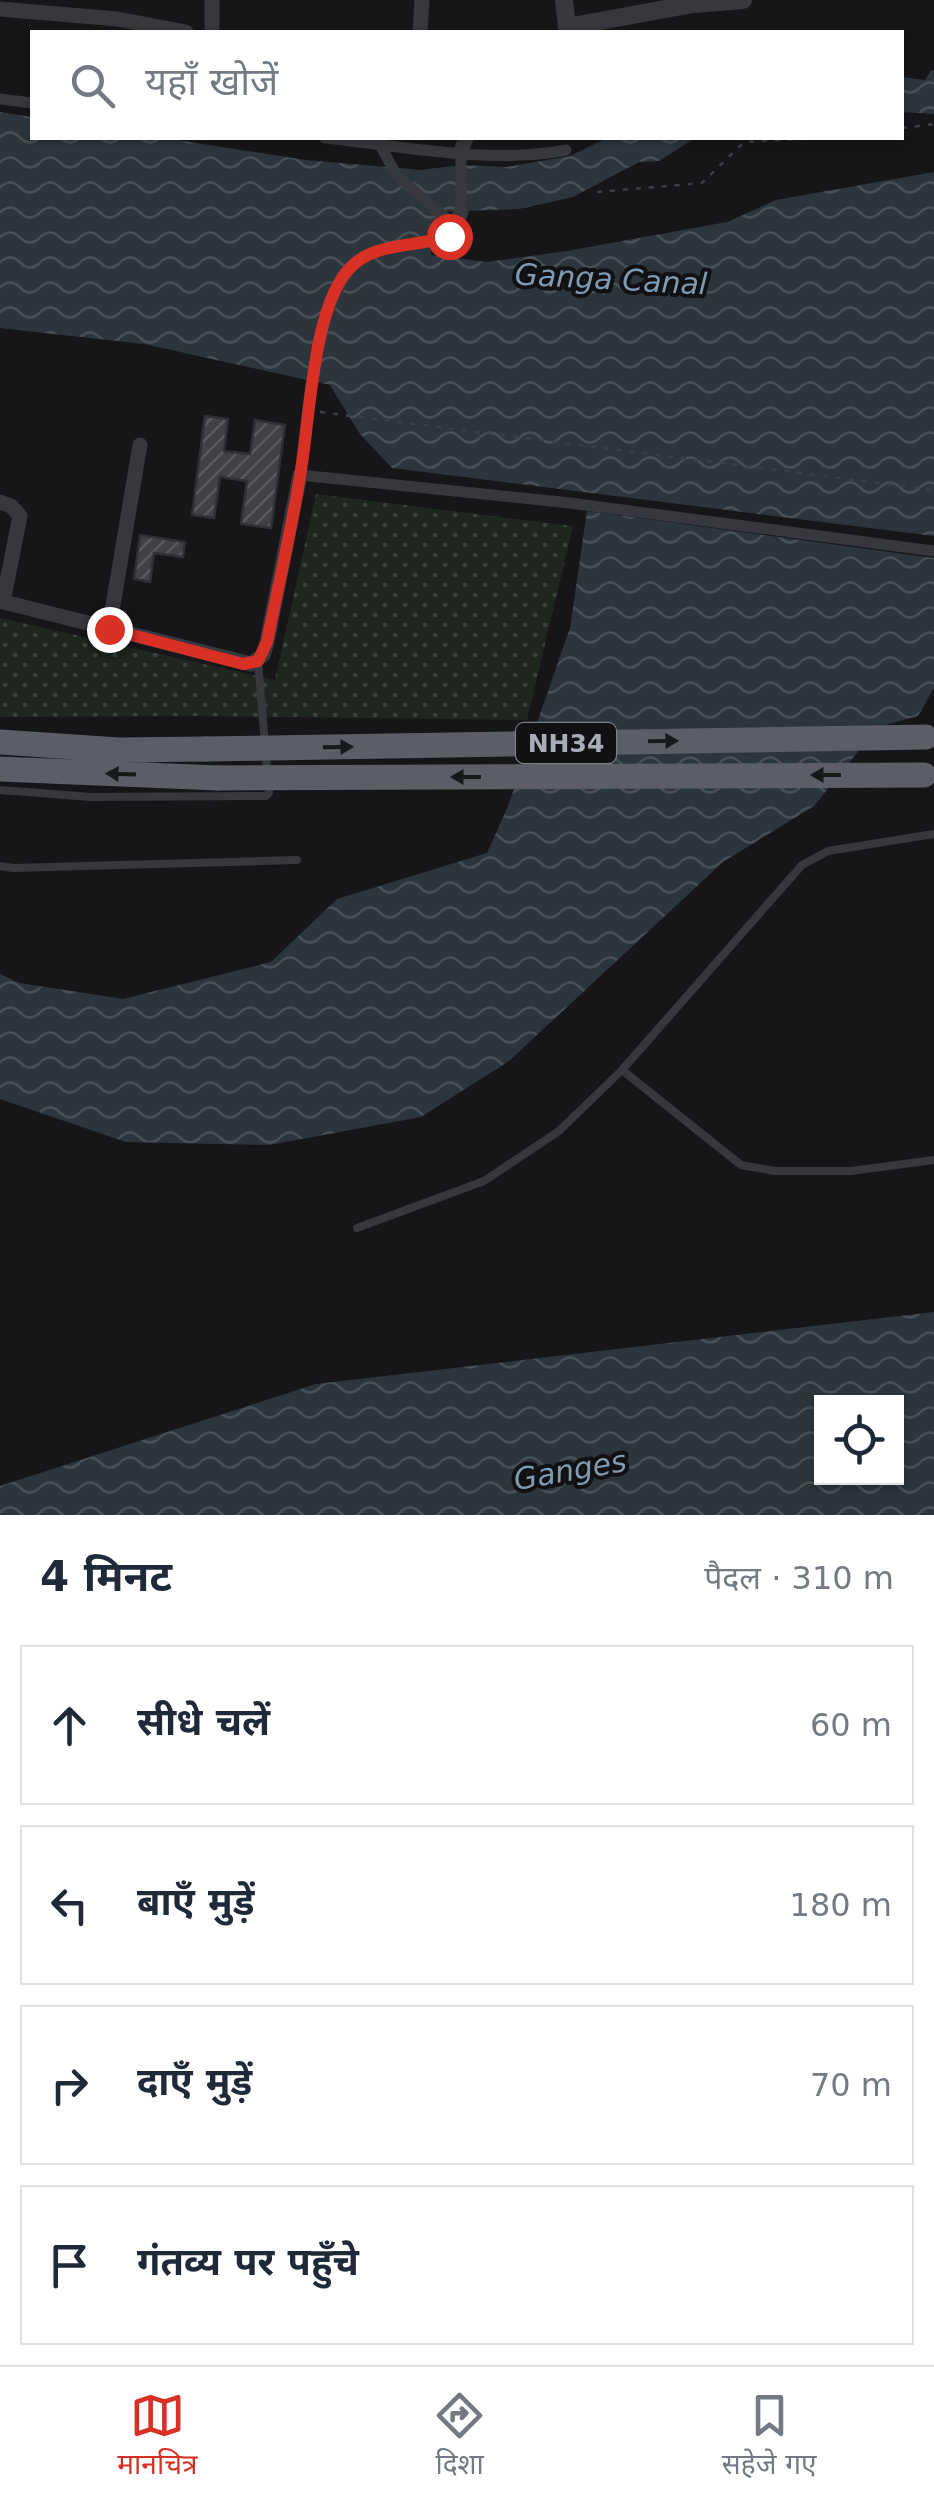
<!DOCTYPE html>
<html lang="hi">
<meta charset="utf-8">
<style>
:root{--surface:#fff;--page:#f6f6f7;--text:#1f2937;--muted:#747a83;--line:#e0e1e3;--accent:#d93025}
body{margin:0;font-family:"DejaVu Sans","Noto Sans Devanagari",sans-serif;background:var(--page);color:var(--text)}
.controls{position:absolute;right:30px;bottom:30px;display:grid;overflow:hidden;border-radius:0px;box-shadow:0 2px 8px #0004}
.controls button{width:90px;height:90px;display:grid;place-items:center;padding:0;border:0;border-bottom:2px solid var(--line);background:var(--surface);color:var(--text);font:50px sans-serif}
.stop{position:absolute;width:30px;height:30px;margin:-22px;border:8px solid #d93025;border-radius:50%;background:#fff}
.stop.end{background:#d93025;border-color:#fff;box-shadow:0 2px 10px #0008}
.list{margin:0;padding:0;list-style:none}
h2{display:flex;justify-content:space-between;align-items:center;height:130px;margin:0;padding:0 40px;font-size:42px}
h2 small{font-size:32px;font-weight:400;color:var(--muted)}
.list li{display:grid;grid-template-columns:65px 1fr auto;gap:30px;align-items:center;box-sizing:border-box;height:160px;margin:0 20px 20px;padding:0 20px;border:2px solid var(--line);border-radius:0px}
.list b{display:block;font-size:38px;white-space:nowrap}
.list em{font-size:32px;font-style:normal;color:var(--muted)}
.icon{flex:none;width:55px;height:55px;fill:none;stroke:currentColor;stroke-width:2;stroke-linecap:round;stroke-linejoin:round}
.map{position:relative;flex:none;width:934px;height:1515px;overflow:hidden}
.search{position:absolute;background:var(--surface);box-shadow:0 2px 8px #0004;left:30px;right:30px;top:30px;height:110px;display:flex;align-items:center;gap:25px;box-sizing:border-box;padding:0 35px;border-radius:0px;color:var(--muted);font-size:38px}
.sheet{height:850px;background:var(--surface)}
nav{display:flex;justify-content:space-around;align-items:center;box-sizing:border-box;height:140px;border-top:2px solid var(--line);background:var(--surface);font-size:28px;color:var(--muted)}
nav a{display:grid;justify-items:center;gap:5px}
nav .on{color:var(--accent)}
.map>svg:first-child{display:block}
.grass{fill:url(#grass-dots)}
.water{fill:url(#water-waves);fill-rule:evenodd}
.building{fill:url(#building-hatch);stroke:#303034;stroke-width:2.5}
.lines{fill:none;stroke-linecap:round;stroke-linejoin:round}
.path{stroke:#3d3f44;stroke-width:2.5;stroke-dasharray:5 8;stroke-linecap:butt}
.service{stroke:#37383d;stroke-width:8}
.pedestrian{stroke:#37383d;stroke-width:11}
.minor{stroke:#37383d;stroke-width:15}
.tertiary{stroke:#37383d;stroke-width:18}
.trunk{stroke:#5b5e65;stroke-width:25}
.trunk-bridge{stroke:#5b5e65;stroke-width:25}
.oneway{fill:#18191b}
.route{stroke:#d93025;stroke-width:12}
.labels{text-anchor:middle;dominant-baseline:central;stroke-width:8;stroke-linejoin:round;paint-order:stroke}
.shield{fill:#111113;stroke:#7b7e86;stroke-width:2.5}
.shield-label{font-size:25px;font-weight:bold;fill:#a8adb8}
.water-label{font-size:30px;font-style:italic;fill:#7f9bb3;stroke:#111113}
</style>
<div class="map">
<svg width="934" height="1515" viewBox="0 0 934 1515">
<defs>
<pattern id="grass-dots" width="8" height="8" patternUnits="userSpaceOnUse" patternTransform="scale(2.5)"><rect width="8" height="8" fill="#1e261f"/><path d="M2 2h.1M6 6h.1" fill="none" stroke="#3c433d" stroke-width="1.8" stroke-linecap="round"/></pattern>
<pattern id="water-waves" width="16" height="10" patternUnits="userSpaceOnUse" patternTransform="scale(2.5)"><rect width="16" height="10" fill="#2c353c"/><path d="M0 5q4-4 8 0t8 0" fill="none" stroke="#485056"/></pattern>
<pattern id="building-hatch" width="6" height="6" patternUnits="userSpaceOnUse" patternTransform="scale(2.5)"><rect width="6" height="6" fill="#404145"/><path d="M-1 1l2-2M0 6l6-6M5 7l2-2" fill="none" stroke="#595a5e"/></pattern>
</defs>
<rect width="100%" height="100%" fill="#161618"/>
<path class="grass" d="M316 494 573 526 527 720 189 716 0 717V618L275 680Z"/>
<path class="water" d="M931 70 934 71V114L902 112V77L925 80Z
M0 112 32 117V138H164L306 160 421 170 461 165 506 167 570 156 607 138H695L659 161 639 162 573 197 519 209 441 212 432 226 431 255 487 262 567 251 727 222 776 200 934 172V536L392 468 360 434 330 385 144 344 0 328Z
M587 511 934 558V688L918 716 878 727 814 806 723 862 509 1061 421 1117 269 1145 126 1142 0 1099V974L20 983 123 999 271 962 337 899 487 853 508 806 570 628Z
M934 1312V1515H0V1486L316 1384ZM896 1402V1478H822V1402Z"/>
<path class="building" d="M205 416 228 419 224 451 250 454 255 420 285 425 271 528 241 524 247 481 220 477 214 518 192 515Z
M140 535 185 542 183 557 154 553 150 582 134 579Z"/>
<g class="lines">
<path class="path" d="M902 128 934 124
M597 192 702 183 744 142 819 138
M320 412 934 490"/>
<path class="service" d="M0 790 91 797 266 796 269 793 258 661
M0 866 13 868 297 860
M622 1070 741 1165 775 1171H851L934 1160
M357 1228 484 1181 559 1131 622 1070 802 865 828 851 934 834"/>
<path class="pedestrian" d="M0 99 32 103
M325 138C403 146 489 165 566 150
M379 143 397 176 456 227C438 250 403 242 377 251 312 274 309 416 300 475L570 503 934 551
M461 211V151"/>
<path class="minor" d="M212 0V32
M0 9 117 19 186 32
M420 32 422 0
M461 151 466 138
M456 227 461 211
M0 502 11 506 20 516 3 602
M0 601 251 664 263 655 267 642 300 475
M109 629 140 445"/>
<path class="tertiary" d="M564 0 567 27 693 4 743 0"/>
<path class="trunk" d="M0 742 119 750 205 749
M0 769 218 778"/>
<path class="trunk-bridge" d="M205 749 926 737
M218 778 924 775"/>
</g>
<defs><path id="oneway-solid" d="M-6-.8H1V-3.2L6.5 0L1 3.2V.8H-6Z" transform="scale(2.5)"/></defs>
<g class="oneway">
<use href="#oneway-solid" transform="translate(663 741) rotate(-1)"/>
<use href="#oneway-solid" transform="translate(338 747) rotate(-1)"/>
<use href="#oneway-solid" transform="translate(121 774) rotate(-178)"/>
<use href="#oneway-solid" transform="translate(826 775) rotate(180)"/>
<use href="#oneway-solid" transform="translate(466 777) rotate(180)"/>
</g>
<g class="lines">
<path class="route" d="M109 629 243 664 258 661 267 642C278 587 291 532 300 476 310 422 312 309 349 269 374 241 416 248 449 236"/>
</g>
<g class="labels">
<rect class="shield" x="516" y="723" width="100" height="40" rx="8"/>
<g class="shield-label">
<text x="566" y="743">NH34</text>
</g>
<g class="water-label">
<text transform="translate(611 279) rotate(3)">Ganga Canal</text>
<text transform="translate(570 1470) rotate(-10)">Ganges</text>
</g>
</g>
</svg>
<div class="controls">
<button><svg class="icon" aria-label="locate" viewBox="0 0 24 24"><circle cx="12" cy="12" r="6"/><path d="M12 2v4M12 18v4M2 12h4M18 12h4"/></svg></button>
</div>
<div class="stop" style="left:449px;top:236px"></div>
<div class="stop end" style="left:109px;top:629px"></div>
<div class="search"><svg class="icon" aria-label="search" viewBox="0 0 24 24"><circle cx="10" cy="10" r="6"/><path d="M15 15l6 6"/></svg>यहाँ खोजें</div>
</div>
<section class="sheet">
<h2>4 मिनट<small>पैदल · 310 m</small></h2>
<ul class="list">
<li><svg class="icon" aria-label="ahead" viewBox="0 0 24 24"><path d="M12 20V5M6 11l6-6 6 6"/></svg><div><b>सीधे चलें</b></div><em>60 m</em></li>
<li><svg class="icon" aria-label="left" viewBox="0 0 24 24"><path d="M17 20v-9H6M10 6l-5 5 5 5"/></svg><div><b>बाएँ मुड़ें</b></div><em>180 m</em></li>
<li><svg class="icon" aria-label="right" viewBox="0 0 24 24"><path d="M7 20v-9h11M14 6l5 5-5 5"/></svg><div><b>दाएँ मुड़ें</b></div><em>70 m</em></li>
<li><svg class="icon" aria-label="arrive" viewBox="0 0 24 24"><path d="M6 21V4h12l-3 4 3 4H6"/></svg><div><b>गंतव्य पर पहुँचे</b></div></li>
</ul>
</section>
<nav>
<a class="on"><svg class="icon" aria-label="map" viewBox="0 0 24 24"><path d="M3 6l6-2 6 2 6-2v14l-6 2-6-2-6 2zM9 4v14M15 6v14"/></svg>मानचित्र</a>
<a><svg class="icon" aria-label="directions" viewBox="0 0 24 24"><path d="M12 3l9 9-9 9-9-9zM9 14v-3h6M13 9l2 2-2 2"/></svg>दिशा</a>
<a><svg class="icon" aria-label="saved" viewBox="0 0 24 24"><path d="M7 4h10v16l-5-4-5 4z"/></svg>सहेजे गए</a>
</nav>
